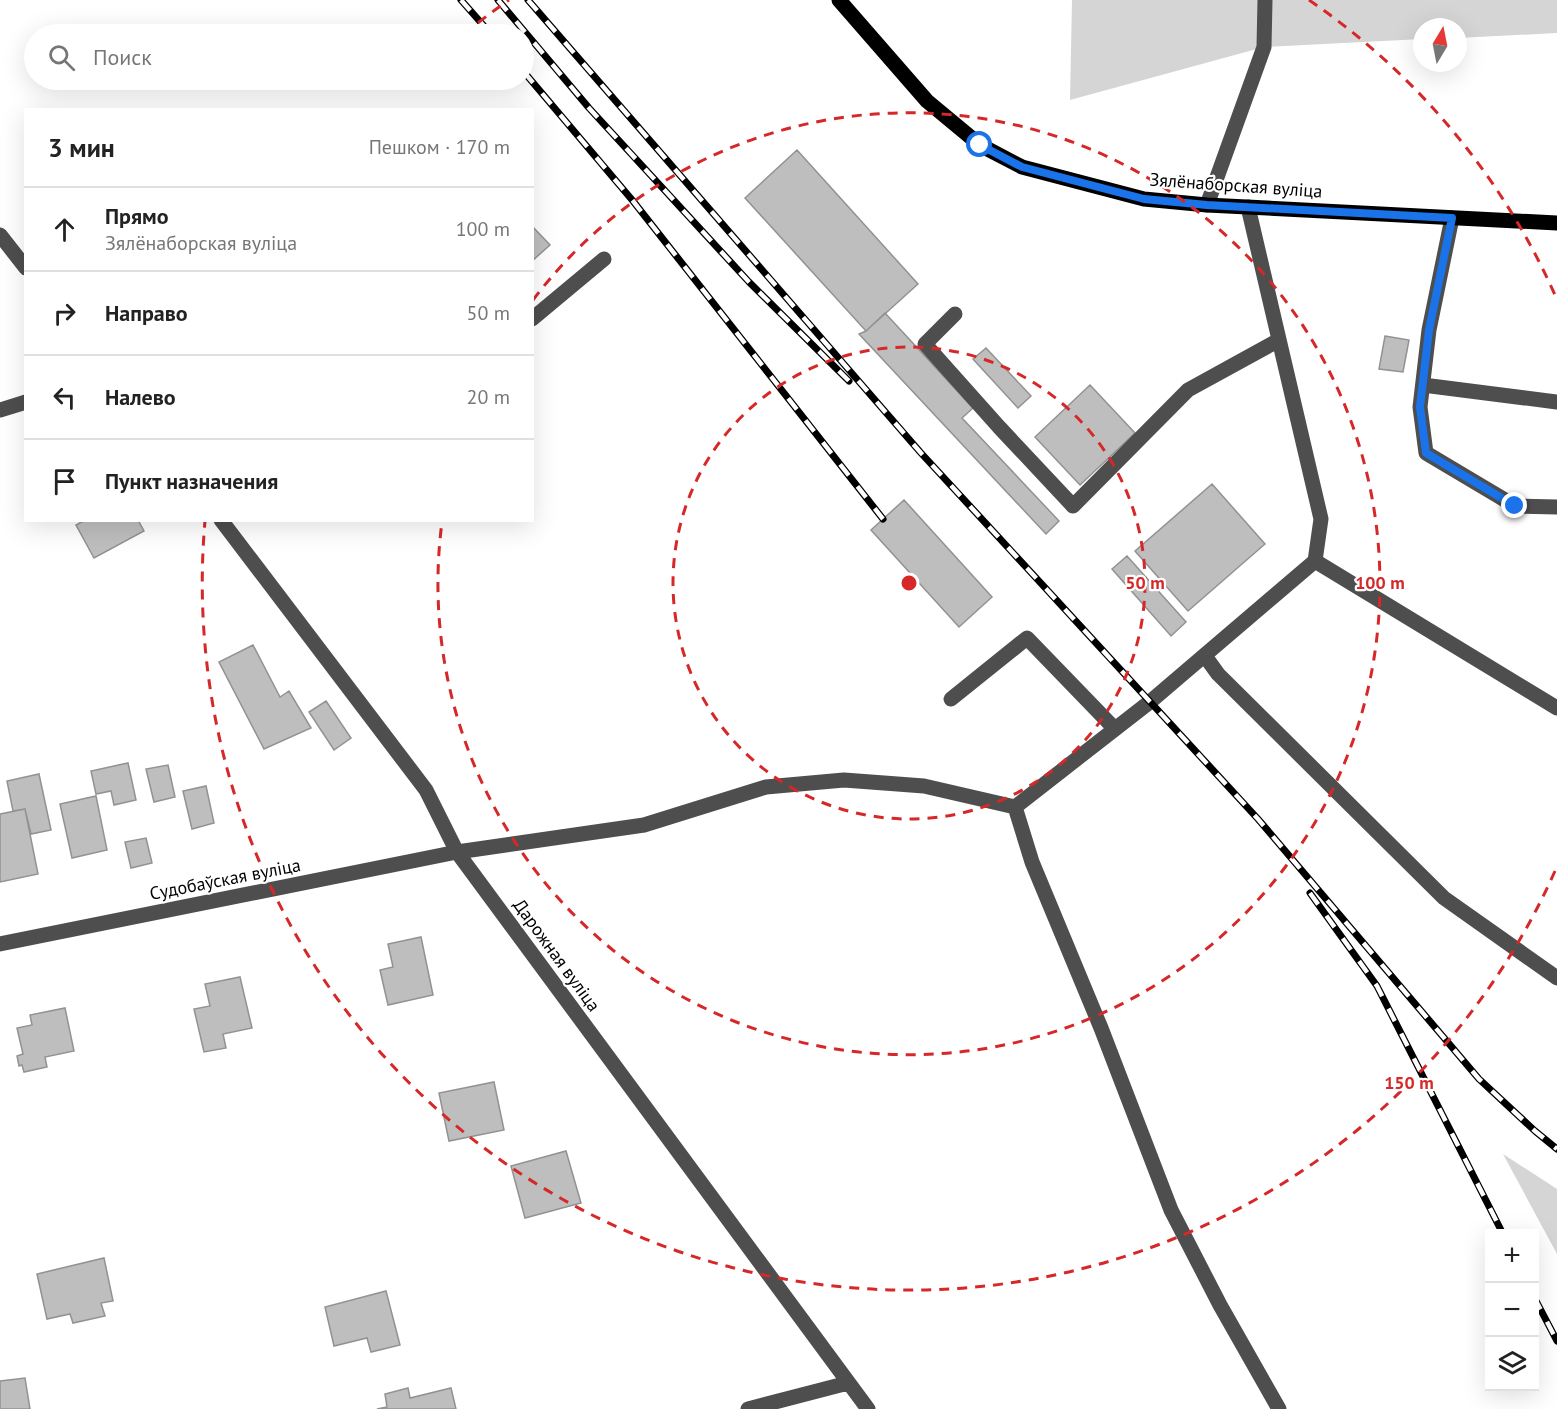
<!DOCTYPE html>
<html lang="ru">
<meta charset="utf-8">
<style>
:root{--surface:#fff;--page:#f6f6f6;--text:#222;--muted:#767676;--line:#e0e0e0}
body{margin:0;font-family:"PT Sans",sans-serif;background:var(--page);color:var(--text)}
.controls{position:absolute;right:18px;bottom:18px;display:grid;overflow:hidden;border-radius:0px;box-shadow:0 6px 24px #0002}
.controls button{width:54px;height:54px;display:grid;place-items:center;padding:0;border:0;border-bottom:2px solid var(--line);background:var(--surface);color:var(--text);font:30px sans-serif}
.compass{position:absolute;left:1413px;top:18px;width:54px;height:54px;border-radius:50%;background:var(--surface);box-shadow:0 6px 24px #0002;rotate:10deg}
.stop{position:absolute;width:18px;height:18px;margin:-14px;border:4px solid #1a73e8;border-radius:50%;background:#fff}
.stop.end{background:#1a73e8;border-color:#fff;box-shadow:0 2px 6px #0008}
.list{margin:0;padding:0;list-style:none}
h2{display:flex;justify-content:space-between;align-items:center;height:78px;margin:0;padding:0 24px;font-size:26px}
h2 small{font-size:20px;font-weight:400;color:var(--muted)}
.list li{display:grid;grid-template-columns:39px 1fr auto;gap:18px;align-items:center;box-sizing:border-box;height:84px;padding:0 24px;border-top:2px solid var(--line)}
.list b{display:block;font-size:22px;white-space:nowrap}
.list p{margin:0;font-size:20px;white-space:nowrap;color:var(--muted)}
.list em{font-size:20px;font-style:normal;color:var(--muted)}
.icon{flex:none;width:33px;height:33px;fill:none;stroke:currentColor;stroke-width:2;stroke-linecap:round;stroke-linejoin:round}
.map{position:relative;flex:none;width:1557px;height:1409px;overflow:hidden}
.search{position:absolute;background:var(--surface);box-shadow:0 6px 24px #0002;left:24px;top:24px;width:510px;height:66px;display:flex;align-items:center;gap:15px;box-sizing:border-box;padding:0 21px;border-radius:33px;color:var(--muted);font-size:22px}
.panel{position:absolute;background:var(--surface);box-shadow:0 6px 24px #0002;left:24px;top:108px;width:510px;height:414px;border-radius:0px}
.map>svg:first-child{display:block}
.green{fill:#d5d5d5}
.building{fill:#bebebe;stroke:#929292;stroke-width:1.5}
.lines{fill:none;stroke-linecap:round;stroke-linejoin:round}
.minor{stroke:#4e4e4e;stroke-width:15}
.major{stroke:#000;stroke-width:15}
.rail-casing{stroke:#000;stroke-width:7}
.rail{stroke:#fff;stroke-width:4.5;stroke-dasharray:14;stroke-linecap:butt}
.route{stroke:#1a73e8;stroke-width:8}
.ring{fill:none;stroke:#d62828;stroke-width:3;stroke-dasharray:10 8}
.labels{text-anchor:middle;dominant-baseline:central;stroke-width:4.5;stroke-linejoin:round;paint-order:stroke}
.street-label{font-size:18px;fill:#000;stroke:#fff}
.centre{fill:#d62828;stroke:#fff;stroke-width:3}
.ring-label{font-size:18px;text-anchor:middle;font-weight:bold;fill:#d62828;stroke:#fff;stroke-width:4.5;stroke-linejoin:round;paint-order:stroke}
</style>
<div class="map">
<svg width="1557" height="1409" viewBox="0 0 1557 1409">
<rect width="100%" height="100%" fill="#fff"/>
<path class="green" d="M1072 0H1557V33L1458 38V27H1422V39L1264 47 1070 100Z
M1503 1154 1557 1189V1254Z"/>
<path class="building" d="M797 150 918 284 866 331 745 198Z
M532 226 550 245 532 261Z
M885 313 973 408 962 418 1059 521 1046 534 859 334 866 331Z
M1385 336 1409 340 1403 372 1379 369Z
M986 348 1031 396 1018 408 973 359Z
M1090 385 1135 433 1080 485 1035 437Z
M1212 484 1265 544 1188 611 1135 551Z
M904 500 992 597 959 627 871 530Z
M85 520H138L144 531 94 558 76 525Z
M1127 556 1186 622 1171 636 1112 569Z
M253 645 280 697 289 691 311 728 264 749 219 662Z
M326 701 351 738 334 750 309 712Z
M128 763 136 800 114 805 111 791 96 794 91 771Z
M168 765 175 797 154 802 146 769Z
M39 774 51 830 31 834 25 809 13 811 7 781Z
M206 786 214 823 192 829 183 791Z
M96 796 107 850 72 858 60 804Z
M25 809 38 874 0 882V814Z
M146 838 152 863 131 868 125 842Z
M421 937 433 995 388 1005 380 970 393 967 388 944Z
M240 977 252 1028 223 1034 226 1048 204 1052 194 1009 210 1006 205 984Z
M65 1008 74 1051 45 1057 47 1067 24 1072 22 1065 19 1066 17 1056 23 1054 17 1028 32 1025 30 1015Z
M494 1082 504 1130 449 1141 439 1093Z
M566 1151 581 1203 525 1218 511 1166Z
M104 1258 113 1301 101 1303 105 1316 73 1323 70 1314 47 1319 37 1274Z
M386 1291 400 1345 371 1352 367 1338 334 1346 325 1307Z
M25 1378 30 1409H0V1381Z
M408 1388 410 1398 451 1388 456 1409H377L387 1407 385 1394Z"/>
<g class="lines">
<path class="minor" d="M1207 205 1264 47 1265 0
M1452 218 1429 330 1420 407 1426 453 1515 506 1557 507
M0 235 26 268
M955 314 925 344 999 427 1073 506 1188 390 1279 340
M532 319 604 259
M1423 385 1557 402
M0 410 26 402
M221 520 426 790 457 852 868 1409
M1315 561 1557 708
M1205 656 1218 674 1444 898 1557 978
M951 699 1027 638 1115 729
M1015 807 1032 862 1101 1028 1171 1210 1220 1305 1279 1409
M0 944 457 852 644 825 766 787 844 780 924 786 1015 807 1151 701 1315 561 1321 519 1248 207
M748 1409 848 1383"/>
<path class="major" d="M839 0 927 101 980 145 1022 167 1144 199 1207 205 1557 223"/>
<defs>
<path id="rail" d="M461 0 491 34
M498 0 589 108 749 282 849 381
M528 0 921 453 1258 819 1479 1079 1535 1131 1557 1149
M524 72 633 201 883 519
M1310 893 1377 986 1503 1234
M1534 1297 1557 1341"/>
</defs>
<use href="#rail" class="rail-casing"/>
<use href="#rail" class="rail"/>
</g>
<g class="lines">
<path class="route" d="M980 145 1022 167 1144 199 1207 205 1452 218 1429 330 1420 407 1426 453 1515 506"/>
</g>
<g class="ring">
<circle cx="909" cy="583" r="236"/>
<path d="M533 300A471 471 0 1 1 442 522"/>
<path d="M1555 871A707 707 0 0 1 205 521M464 34A707 707 0 0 1 509 0M1309 0A707 707 0 0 1 1555 295"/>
</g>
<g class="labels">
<g class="street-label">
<text transform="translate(1236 185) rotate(4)">Зялёнаборская вуліца</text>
<text transform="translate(225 879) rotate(-11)">Судобаўская вуліца</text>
<text transform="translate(557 955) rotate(54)">Дарожная вуліца</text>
</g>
</g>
<circle cx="909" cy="583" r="9" class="centre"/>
<g class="ring-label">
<text x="1145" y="589">50 m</text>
<text x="1380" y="589">100 m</text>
<text x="1409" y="1089">150 m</text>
</g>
</svg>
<div class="controls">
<button>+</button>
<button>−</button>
<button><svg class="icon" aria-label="layers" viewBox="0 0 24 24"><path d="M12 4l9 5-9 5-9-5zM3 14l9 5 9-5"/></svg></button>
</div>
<svg class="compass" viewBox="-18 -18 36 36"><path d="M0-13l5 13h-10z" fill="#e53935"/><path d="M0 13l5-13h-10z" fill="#767676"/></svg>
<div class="stop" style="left:980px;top:145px"></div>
<div class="stop end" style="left:1515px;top:506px"></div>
<div class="search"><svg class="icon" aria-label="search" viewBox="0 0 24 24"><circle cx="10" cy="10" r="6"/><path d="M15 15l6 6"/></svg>Поиск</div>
<section class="panel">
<h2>3 мин<small>Пешком · 170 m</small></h2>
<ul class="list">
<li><svg class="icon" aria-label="ahead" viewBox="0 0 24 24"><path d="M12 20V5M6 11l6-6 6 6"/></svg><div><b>Прямо</b><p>Зялёнаборская вуліца</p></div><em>100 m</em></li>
<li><svg class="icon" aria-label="right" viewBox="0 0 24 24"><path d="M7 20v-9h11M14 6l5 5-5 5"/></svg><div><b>Направо</b></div><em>50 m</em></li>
<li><svg class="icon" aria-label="left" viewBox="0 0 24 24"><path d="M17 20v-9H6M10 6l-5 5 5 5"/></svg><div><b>Налево</b></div><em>20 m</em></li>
<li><svg class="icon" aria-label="arrive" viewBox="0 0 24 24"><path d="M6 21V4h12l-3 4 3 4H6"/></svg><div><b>Пункт назначения</b></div></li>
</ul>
</section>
</div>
